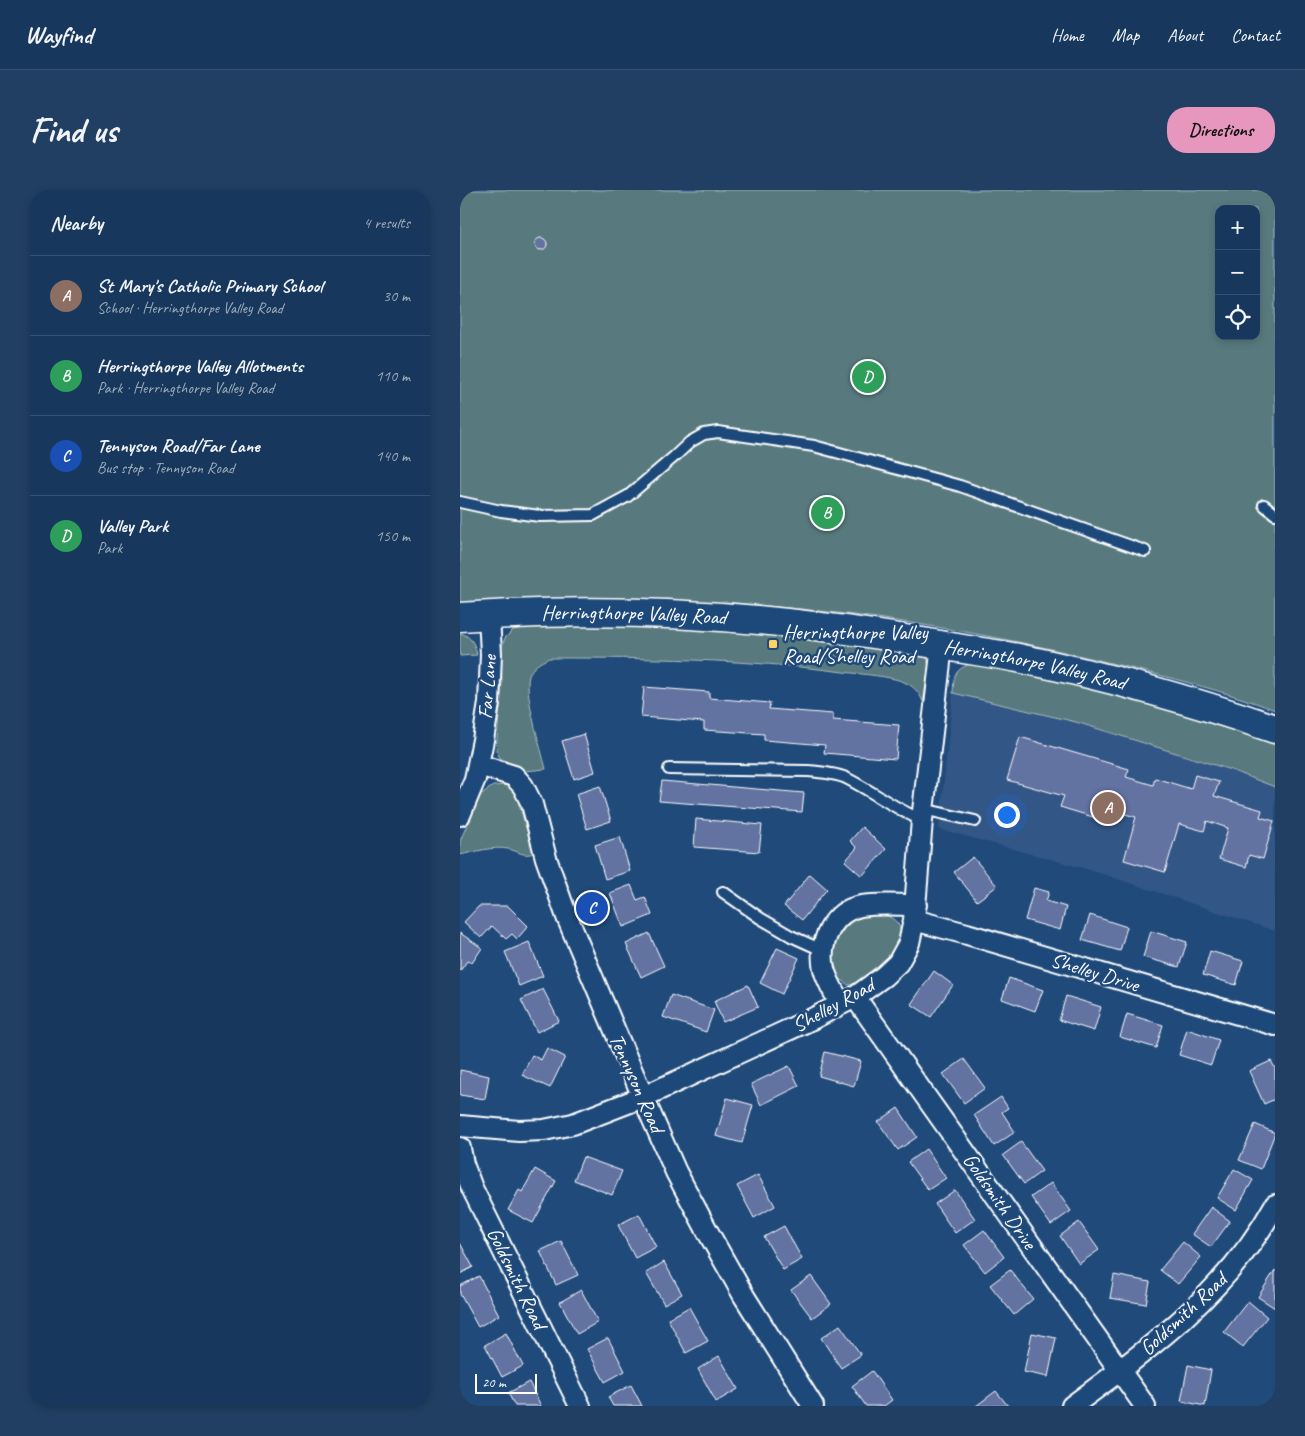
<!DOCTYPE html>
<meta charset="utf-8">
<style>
:root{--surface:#17385c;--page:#203f62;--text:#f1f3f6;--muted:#9eacbb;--line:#365272;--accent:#e797bd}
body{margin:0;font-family:Caveat,sans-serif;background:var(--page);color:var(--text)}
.controls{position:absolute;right:15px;top:15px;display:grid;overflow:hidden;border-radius:10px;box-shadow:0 2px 8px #0003}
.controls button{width:45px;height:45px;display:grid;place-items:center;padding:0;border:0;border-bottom:1px solid var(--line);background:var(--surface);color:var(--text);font:25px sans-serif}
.scale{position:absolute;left:15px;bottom:12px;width:62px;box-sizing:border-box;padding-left:5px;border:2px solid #fff;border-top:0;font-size:14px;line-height:18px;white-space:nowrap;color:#fff;-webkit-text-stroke:4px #1f4a7a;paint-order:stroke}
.you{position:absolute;left:546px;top:624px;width:18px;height:18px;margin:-12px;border:4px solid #fff;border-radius:50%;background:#1a73e8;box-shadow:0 0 0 8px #1a73e833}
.badge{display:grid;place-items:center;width:32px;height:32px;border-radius:50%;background:var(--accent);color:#fff;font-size:16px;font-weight:700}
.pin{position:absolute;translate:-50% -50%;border:2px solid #fff;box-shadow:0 1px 5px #0006}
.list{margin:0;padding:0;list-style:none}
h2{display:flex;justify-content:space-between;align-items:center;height:65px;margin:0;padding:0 20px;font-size:21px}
h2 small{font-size:16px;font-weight:400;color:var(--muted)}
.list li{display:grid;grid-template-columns:32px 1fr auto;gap:15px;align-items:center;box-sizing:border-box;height:80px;padding:0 20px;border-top:1px solid var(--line)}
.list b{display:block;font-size:19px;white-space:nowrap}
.list p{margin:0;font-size:16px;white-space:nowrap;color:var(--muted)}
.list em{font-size:16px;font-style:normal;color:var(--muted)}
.icon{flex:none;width:28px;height:28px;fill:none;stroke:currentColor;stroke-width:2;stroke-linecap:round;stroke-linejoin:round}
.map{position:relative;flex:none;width:815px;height:1216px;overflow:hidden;border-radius:20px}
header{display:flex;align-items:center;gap:30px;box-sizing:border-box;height:70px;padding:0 25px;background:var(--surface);border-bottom:1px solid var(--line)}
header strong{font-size:24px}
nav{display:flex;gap:28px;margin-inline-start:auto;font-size:18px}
.intro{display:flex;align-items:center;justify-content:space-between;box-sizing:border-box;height:120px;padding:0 30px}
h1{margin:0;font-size:35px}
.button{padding:12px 22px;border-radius:20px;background:var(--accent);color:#111;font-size:18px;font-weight:700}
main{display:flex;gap:30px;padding:0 30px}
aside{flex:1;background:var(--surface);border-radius:20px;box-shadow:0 2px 8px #0003}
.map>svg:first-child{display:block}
.built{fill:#335686}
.green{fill:#587a7e;stroke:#acbcbe;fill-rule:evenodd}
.building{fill:#6272a1;stroke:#fff}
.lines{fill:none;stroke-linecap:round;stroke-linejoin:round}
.service-casing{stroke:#fff;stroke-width:14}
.minor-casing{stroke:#fff;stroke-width:24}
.primary-casing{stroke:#fff;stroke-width:31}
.service{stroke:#1f4a7a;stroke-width:10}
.minor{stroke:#1f4a7a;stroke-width:20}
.primary{stroke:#1f4a7a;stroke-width:28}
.poi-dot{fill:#ffd166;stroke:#1f4a7a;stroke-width:2}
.labels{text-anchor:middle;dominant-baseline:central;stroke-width:5;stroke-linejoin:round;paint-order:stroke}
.street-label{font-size:21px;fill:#fff;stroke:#1f4a7a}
.poi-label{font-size:21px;fill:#fff;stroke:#1f4a7a;text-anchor:start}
</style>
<header>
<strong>Wayfind</strong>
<nav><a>Home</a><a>Map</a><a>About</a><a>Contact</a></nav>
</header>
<div class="intro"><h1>Find us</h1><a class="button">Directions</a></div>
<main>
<aside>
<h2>Nearby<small>4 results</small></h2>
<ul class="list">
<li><span class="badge" style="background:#8d6e63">A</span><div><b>St Mary's Catholic Primary School</b><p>School · Herringthorpe Valley Road</p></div><em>30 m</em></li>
<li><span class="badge" style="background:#2e9e5b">B</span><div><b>Herringthorpe Valley Allotments</b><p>Park · Herringthorpe Valley Road</p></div><em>110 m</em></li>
<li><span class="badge" style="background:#1a4fb4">C</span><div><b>Tennyson Road/Far Lane</b><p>Bus stop · Tennyson Road</p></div><em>140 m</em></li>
<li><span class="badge" style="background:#2e9e5b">D</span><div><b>Valley Park</b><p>Park</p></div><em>150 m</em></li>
</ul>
</aside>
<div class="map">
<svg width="815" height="1216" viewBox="0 0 815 1216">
<rect width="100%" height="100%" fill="#1f4a7a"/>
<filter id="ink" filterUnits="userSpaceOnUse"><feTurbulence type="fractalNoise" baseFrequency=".02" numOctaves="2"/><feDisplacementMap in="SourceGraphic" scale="10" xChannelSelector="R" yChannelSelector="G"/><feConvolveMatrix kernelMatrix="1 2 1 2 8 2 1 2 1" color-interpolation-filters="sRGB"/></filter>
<g filter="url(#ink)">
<path class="built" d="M493 503 616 532 771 580 815 597V741L630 680 479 639Z"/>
<path class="green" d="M0 0H815V520C765 501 711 488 659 475 532 443 397 421 266 413 178 408 88 413 0 415ZM759 19H796V146H759Z
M173 434 319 443 457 462 467 468 469 476 463 512C460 504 455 497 446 493 433 486 399 484 383 482 285 469 187 468 89 468 81 472 72 476 69 486 64 505 81 558 86 579L65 581 40 568 36 560 42 493 41 459 45 448 53 440 75 436Z
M0 443C11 446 15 454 17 465L0 466Z
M512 473 586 485 777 540 815 553V597L771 580 616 532 493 503C494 485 494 480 512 473Z
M46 595 55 602 74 663C62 667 59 661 48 659 32 656 15 662 0 665V651L20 605 33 596Z
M418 723C459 732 434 763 415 779 410 783 405 790 400 792 397 794 391 794 388 795 382 790 374 785 372 777 368 760 375 737 391 728 399 724 409 724 418 723Z"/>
<path class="building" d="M75 54a6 6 0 1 1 12 0a6 6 0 1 1-12 0Z
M184 497 249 502V508L310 513 309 519 373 524V530L439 535 436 569 364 563 365 555 304 550V544L244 540V532L181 527Z
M124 544 135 582 114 589 102 551Z
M560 547 669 579 666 587 693 595 695 588 731 599 735 585 759 592 754 606 802 620 800 627 814 631 803 669 789 665 786 677 759 669 768 638 747 631 744 641 719 634 705 682 664 670 676 627 636 616 633 627 600 617 604 606 547 590Z
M202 591 344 603 342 622 199 611Z
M140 596 151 631 127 639 116 604Z
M236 629 302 635 299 662 234 657Z
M402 637 426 659 402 686 385 671 397 658 390 651Z
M160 647 170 681 145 689 135 655Z
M513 667 537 696 517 711 494 682Z
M350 684 367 699 342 730 324 716Z
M171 695 177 710 185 707 192 725 163 737 150 703Z
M574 698 589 702 586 711 606 717 600 740 565 730Z
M19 716H48L68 736 57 749 52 744 46 749 32 736 21 748 4 732Z
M630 725 667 737 660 761 622 750Z
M691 741 727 752 719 777 683 767Z
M0 743 22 758 12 773 7 771 0 781Z
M189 743 204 776 181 787 166 754Z
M69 752 83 786 59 796 45 762Z
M317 758 339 768 322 804 300 793Z
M750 761 783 771 776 795 743 785Z
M474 781 493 795 471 827 451 814Z
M549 788 583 800 575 821 542 809Z
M288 795 298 817 263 832 254 811Z
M83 799 99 831 77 842 61 810Z
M211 805 254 820 246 842 203 827Z
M606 806 641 817 634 841 599 830Z
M667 824 703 835 696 858 660 847Z
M727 839 759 850 751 875 719 865Z
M87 858 105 867 90 898 62 885 72 865 81 870Z
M365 862 401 871 394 896 359 886Z
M504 869 525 898 504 913 483 884Z
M811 871 815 878V909L804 914 789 881Z
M329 876 339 896 301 915 291 894Z
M0 880 29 886 25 909 0 905Z
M541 907 548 918 542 922 555 942 534 956 514 925Z
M267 908 293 915 282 953 256 946Z
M438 918 457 947 438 960 418 932Z
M795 934 815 943 801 979 779 970Z
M561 952 582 981 564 994 543 965Z
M466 959 486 988 468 1000 448 972Z
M123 967 162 981 152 1005 114 990Z
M75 979 96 991 73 1033 48 1020 59 1000 62 1002Z
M774 979 793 990 776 1020 757 1008Z
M298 985 315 1016 294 1028 277 996Z
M591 993 611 1021 591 1035 571 1007Z
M495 1000 515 1029 495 1043 475 1014Z
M751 1017 770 1031 751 1057 732 1044Z
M179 1024 196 1057 175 1068 158 1035Z
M619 1032 639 1060 619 1074 600 1046Z
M324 1036 342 1069 323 1080 304 1047Z
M524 1040 544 1067 525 1082 504 1055Z
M101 1051 118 1085 96 1095 80 1061Z
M723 1052 741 1067 718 1094 700 1080Z
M0 1053 13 1077 0 1084Z
M204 1072 222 1104 204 1114 186 1083Z
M550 1080 573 1109 554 1125 530 1095Z
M815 1080V1118L798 1107Z
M654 1085 690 1092 686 1114 650 1108Z
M19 1086 39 1125 18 1137 0 1104V1096Z
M351 1086 371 1114 352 1128 331 1100Z
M121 1100 138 1132 117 1144 100 1112Z
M788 1111 807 1127 783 1157 764 1142Z
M229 1117 248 1151 226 1163 208 1129Z
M380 1135 401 1165 381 1178 361 1148Z
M46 1143 63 1176 42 1187 25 1155Z
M572 1143 596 1148 588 1187 564 1182Z
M148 1148 165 1181 145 1192 127 1159Z
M259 1166 278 1199 256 1212 238 1179Z
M728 1175 751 1180 745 1216 721 1211Z
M412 1181 432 1210 424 1216H406L392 1196Z
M69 1192 81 1216H55L48 1203Z
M171 1195 182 1216H153L148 1207Z
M536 1201 548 1216H516Z"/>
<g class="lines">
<defs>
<path id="service" d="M0 312 41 321 80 326 133 325 168 306 215 266 230 252 244 244 258 242 354 256 500 296 685 361
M804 315 815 324
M209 579 347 581C360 582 374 583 386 588 412 601 435 619 462 630
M463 619 515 631
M263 702 300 728 331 746 362 760"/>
<path id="minor" d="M19 575 54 586 63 596 72 614 86 668 107 727 183 907 216 982 249 1044 284 1106 353 1216
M0 625 15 589 23 550 29 513 31 464 29 425
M454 730 507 744 815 835
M395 807 685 1216
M380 814C375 803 367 791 364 779 358 752 373 721 401 716 419 713 438 715 456 715
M0 936 59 941 84 940 113 934 183 907 352 829 395 807 424 786 438 773 449 753 454 730 462 630 482 455
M0 958 3 974 12 998 120 1216
M612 1216C689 1160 769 1100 815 1015"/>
<g id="primary">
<path id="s1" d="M0 427C160 415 322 426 480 455 506 460 533 463 558 468 646 486 731 510 815 539"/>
</g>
</defs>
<use href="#service" class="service-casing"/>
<use href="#minor" class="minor-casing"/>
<use href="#primary" class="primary-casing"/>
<use href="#service" class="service"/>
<use href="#minor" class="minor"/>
<use href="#primary" class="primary"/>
</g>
</g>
<rect class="poi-dot" x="308" y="449" width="10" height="10" rx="2.5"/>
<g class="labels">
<g class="street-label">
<text stroke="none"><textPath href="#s1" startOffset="174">Herringthorpe Valley Road</textPath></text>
<text stroke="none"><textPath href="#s1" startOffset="579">Herringthorpe Valley Road</textPath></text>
<text transform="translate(27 497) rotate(-86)">Far Lane</text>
<text transform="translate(635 782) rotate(17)">Shelley Drive</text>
<text transform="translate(373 815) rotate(-29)">Shelley Road</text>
<text transform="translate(177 893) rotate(66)">Tennyson Road</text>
<text transform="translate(540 1011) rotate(55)">Goldsmith Drive</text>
<text transform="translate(57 1088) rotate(64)">Goldsmith Road</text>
<text transform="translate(723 1124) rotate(-43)">Goldsmith Road</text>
</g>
<g class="poi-label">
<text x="323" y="442">Herringthorpe Valley<tspan x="323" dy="24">Road/Shelley Road</tspan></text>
</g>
</g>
</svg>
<div class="controls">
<button>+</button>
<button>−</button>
<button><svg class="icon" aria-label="locate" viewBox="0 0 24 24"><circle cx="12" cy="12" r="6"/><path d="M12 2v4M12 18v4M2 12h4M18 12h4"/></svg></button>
</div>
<div class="scale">20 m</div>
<div class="you"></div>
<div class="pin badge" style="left:648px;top:618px;background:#8d6e63">A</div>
<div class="pin badge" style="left:367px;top:323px;background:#2e9e5b">B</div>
<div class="pin badge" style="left:132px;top:718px;background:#1a4fb4">C</div>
<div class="pin badge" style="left:408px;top:187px;background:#2e9e5b">D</div>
</div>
</main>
